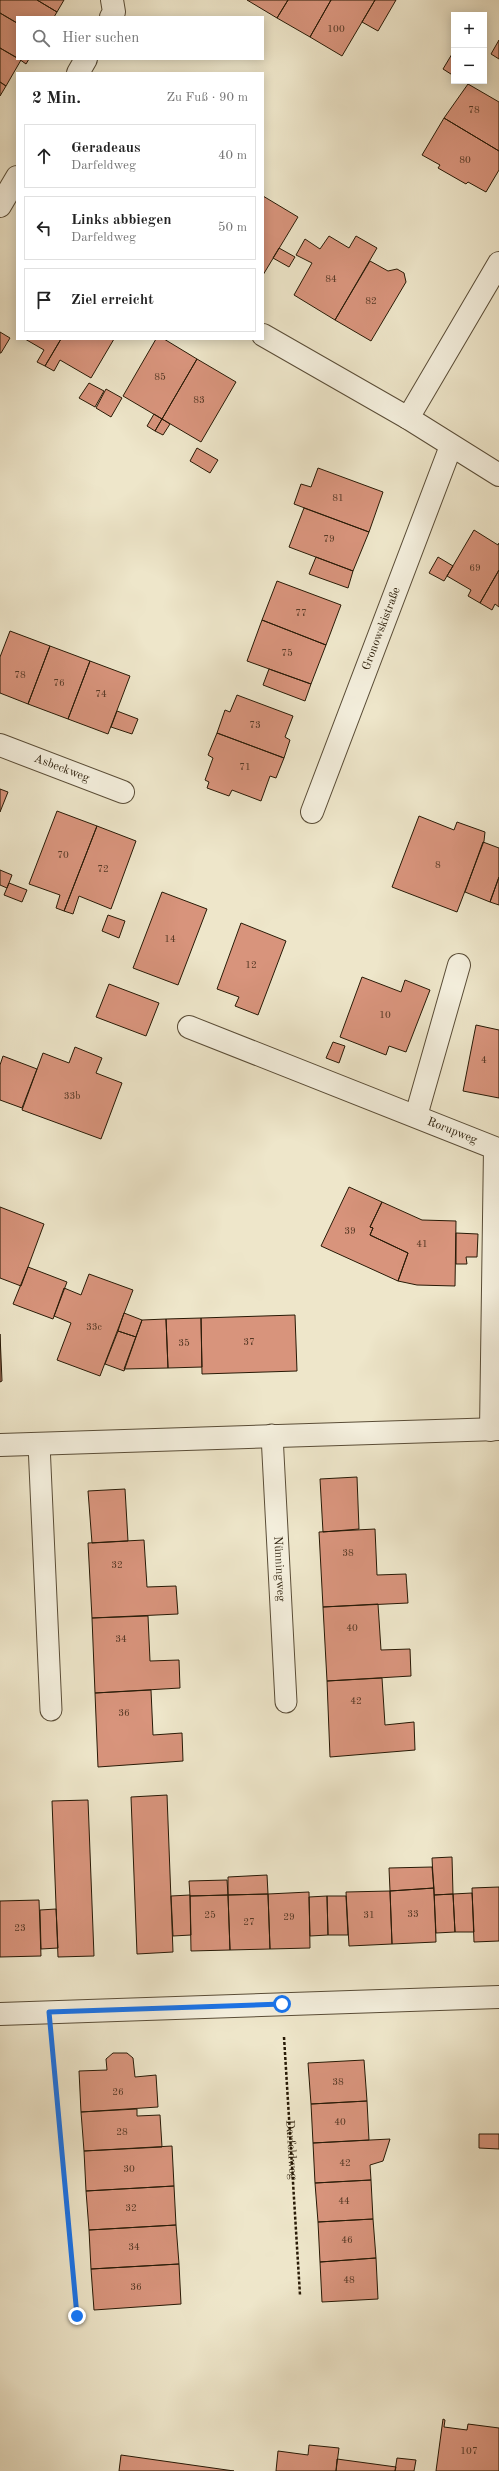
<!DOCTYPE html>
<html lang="de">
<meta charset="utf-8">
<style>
:root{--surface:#fff;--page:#f6f6f6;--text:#222;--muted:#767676;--line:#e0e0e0}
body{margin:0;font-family:"Old Standard TT",serif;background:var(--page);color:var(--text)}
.controls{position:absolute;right:12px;top:12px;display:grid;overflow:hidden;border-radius:0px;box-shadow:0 2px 10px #0003}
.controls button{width:36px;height:36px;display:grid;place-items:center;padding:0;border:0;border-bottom:1px solid var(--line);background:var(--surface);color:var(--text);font:20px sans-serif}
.stop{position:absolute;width:12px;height:12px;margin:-9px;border:3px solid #1a73e8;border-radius:50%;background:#fff}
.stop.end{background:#1a73e8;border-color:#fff;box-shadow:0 1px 4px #0008}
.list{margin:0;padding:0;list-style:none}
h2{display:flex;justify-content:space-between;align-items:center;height:52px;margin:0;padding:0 16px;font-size:17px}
h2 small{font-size:13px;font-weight:400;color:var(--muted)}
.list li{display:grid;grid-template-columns:26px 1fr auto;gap:12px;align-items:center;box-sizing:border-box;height:64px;margin:0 8px 8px;padding:0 8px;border:1px solid var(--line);border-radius:0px}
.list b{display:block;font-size:15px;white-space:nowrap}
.list p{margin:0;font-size:13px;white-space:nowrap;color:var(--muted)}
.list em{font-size:13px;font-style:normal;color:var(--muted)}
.icon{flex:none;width:22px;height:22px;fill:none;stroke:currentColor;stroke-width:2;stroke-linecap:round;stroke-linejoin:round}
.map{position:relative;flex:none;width:499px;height:2471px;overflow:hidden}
.search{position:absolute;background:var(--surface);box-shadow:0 2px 10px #0003;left:16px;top:16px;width:248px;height:44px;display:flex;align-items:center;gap:10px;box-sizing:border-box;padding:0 14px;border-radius:0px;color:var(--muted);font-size:15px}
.panel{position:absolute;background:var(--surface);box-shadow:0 2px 10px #0003;left:16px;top:72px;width:248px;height:268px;border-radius:0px}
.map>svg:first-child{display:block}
.building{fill:#d8947c;stroke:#281a06}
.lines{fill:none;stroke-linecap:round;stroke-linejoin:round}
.service-casing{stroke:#5a4d37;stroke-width:23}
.minor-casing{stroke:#5a4d37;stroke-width:24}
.path{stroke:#281a06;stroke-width:2.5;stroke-dasharray:3 2;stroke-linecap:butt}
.service{stroke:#f4efdd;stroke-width:21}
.minor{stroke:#f4efdd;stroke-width:22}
.route{stroke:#1a73e8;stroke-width:5}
.labels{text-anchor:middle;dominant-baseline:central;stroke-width:4;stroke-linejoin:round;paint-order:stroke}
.number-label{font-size:10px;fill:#543824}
.street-label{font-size:12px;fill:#281a06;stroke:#f4efdd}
</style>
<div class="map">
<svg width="499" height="2471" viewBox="0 0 499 2471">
<rect width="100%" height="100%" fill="#eee6ca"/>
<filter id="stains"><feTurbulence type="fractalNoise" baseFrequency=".005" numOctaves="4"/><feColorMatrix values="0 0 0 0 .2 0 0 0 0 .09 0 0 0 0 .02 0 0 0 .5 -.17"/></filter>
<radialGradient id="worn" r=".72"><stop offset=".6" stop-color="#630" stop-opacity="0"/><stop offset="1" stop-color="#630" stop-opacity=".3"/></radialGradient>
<path class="building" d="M0 0H37L57 12 54 17H17V23L0 13Z
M37 0H64L57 12Z
M247 0H288L277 18Z
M288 0H331L310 37 277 18Z
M331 0H375L342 56 310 37Z
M375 0H396L378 31 362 22Z
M0 13 17 23V58L0 48Z
M499 40V59L491 54Z
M0 48 21 60 6 86 0 82Z
M452 54H454V76L443 69Z
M19 59H29L26 64Z
M0 82 6 86 0 96Z
M468 84 499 102V151L444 118Z
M444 118 499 151V170L486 192 468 182 466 184 438 168 440 165 422 155Z
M263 196 298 217 263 275Z
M329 236 349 248 356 236 377 248 335 320 294 295 312 263 296 255 305 239 320 249Z
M279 248 295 257 289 267 273 258Z
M370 261 388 271 397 269 404 273 406 282 371 341 335 320Z
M0 332 10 338 1 353H0Z
M25 339H61L45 366 37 362 44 350Z
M61 339H114L91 378 60 360 54 371 45 366Z
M156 339H164L197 359 162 419 123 396Z
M197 359 236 382 201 442 162 419Z
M89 383 104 391 95 407 79 398Z
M106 389 122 398 111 417 96 408Z
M154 414 162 419 155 431 147 426Z
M162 419 170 424 163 435 155 431Z
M197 448 218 460 210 473 190 461Z
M318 468 383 492 369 532 294 504 301 484 311 487Z
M304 508 369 532 353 571 289 547Z
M474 530 498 545 499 543V570L480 603 468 596 471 590 447 576Z
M316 557 353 571 348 588 309 574Z
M438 557 453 566 444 581 429 573Z
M499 570V607L495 604 492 610 480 603Z
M277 581 341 605 326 645 262 620Z
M262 620 326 645 311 684 247 661Z
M10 631 50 646 28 704 0 693V657Z
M50 646 90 661 68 719 28 704Z
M90 661 130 676 108 734 68 719Z
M269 669 311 684 305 701 263 685Z
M237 695 293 716 285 737 290 740 284 758 217 733 225 710 230 712Z
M117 711 138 719 132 734 111 727Z
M217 733 284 758 276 778 270 776 261 801 232 790 229 796 207 788 209 782 205 780 213 758 208 755Z
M0 789 8 792 0 812Z
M57 811 97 826 64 911 56 908 60 895 29 884Z
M419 816 454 830 457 822 485 832 484 841 457 912 392 887Z
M97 826 136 841 111 909 79 896 73 914 64 911Z
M483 842 499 848V877L490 902 465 892Z
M0 870 12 875 7 888 0 885Z
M499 877V905L490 902Z
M9 883 27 890 22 902 4 895Z
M162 892 207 909 178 985 133 968Z
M108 915 125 921 119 938 102 931Z
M241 923 286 941 258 1015 235 1006 239 997 217 989Z
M362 977 401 992 405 980 430 990 406 1052 389 1046 386 1055 340 1037Z
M109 984 159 1003 146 1036 96 1017Z
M476 1025 499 1030V1098L463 1091Z
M333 1042 345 1046 339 1063 326 1058Z
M75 1047 102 1058 96 1073 122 1083 101 1139 22 1110 43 1053 69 1063Z
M3 1056 37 1069 22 1108 0 1100V1065Z
M349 1187 382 1202 370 1227 373 1228 370 1235 408 1253 398 1281 321 1246Z
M382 1202 422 1220 456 1221 455 1286 417 1285 398 1281 408 1253 370 1235 373 1228 370 1227Z
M0 1207 44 1224 21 1286 0 1278Z
M456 1233 478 1234 477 1257H466L467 1264H456Z
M28 1267 67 1282 53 1319 13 1304Z
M89 1274 133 1290 100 1376 57 1360 71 1323 54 1316 64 1288 81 1295Z
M124 1313 142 1320 136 1337 118 1331Z
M295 1315 297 1371 202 1374 201 1318Z
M201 1318 202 1367 168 1368 166 1319Z
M166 1319 168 1368 124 1369 142 1320Z
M118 1331 136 1337 124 1371 105 1364Z
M0 1334 2 1381 0 1382Z
M357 1477 359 1529 323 1532 320 1479Z
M125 1489 128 1541 92 1543 88 1491Z
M375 1529 377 1575 406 1574 408 1603 323 1607 319 1532Z
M144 1540 147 1587 176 1586 178 1614 92 1618 88 1543Z
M378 1604 381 1650 410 1649 411 1676 327 1681 323 1607Z
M148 1616 150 1661 179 1660 180 1688 95 1693 92 1618Z
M382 1678 385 1725 414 1722 415 1750 330 1757 327 1681Z
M151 1690 153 1735 182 1733 183 1761 98 1767 95 1693Z
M167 1795 173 1952 137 1954 131 1797Z
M88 1800 94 1956 58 1957 52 1801Z
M452 1857 453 1894 434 1895 432 1858Z
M432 1867 434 1888 390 1891 389 1868Z
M267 1875 268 1894 228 1895V1877Z
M227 1880 228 1895 190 1896 189 1881Z
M499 1887V1941L474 1942 472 1888Z
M434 1888 436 1942 392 1944 390 1891Z
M390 1891 392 1944 349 1946 346 1892Z
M309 1892 310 1948 270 1949 268 1894Z
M472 1893 474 1932H455L453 1894Z
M268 1894 270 1949 230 1950 228 1895Z
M453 1894 455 1932 436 1933 434 1895Z
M190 1895 191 1935 173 1936 171 1896Z
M228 1895 230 1950 191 1951 190 1896Z
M327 1896 328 1935 310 1936 309 1897Z
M327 1896H346L348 1935H328Z
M39 1900 41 1956 0 1957V1901Z
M56 1909 58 1948 41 1949 40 1910Z
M113 2053H127L133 2058 135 2077 156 2075 158 2107 81 2112 79 2071 107 2070 106 2059Z
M364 2060 367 2101 311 2104 308 2063Z
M367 2101 369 2140 313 2143 311 2104Z
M137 2109V2116L160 2115 162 2147 84 2151 81 2112Z
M479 2134H499V2149L479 2148Z
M390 2139 383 2161 370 2165 371 2180 315 2183 313 2143Z
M172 2146 174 2186 86 2191 84 2151Z
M371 2180 373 2219 318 2222 315 2183Z
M174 2186 176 2225 89 2230 86 2191Z
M373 2219 376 2258 320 2262 318 2222Z
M176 2225 179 2264 91 2269 89 2230Z
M376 2258 378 2299 322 2302 320 2262Z
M179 2264 181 2304 94 2310 91 2269Z
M443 2419 445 2420 444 2427 467 2430 468 2424 499 2428V2471H436Z
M309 2445 339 2448 336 2471H276L278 2451 308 2455Z
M121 2455 234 2471H119Z
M397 2458 416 2460 414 2471H395Z
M337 2459 396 2467 395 2471H336Z"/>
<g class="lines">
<defs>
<g id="service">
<path id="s2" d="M272 1435 286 1702"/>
<path d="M39 1444 51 1710"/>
</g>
<g id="minor">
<path d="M111 17 114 12 112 0"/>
<path d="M78 73 86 59"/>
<path d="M0 206 17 177"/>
<path d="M263 335 408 418 499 475"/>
<path d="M408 418 499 263"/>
<path id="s3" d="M0 745 123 792"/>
<path id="s4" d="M312 812 451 446"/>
<path id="s5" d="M189 1027 495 1148 491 1430"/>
<path d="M416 1116 459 965"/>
<path d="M0 1445 499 1429"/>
<path d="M0 2014 499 1997"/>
</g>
</defs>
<use href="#service" class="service-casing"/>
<use href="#minor" class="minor-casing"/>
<g class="path">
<path id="s1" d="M284 2037 300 2295"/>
<path d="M52 2044 77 2316"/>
</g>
<use href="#service" class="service"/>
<use href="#minor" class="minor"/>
</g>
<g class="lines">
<path class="route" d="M77 2316 49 2012 282 2004"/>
</g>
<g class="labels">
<g class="number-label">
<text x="336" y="29">100</text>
<text x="474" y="110">78</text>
<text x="465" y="160">80</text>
<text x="331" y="279">84</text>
<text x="371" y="301">82</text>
<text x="160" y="377">85</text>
<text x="199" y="400">83</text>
<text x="338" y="498">81</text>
<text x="329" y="539">79</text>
<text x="475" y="568">69</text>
<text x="301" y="613">77</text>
<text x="287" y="653">75</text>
<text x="20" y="675">78</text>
<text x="59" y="683">76</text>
<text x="101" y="694">74</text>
<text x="255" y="725">73</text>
<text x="245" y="767">71</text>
<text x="63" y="855">70</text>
<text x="438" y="865">8</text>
<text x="103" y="869">72</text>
<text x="170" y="939">14</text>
<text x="251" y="965">12</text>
<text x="385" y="1015">10</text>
<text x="484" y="1060">4</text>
<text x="72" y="1096">33b</text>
<text x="350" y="1231">39</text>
<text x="422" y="1244">41</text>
<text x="94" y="1327">33c</text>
<text x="249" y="1342">37</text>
<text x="184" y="1343">35</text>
<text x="348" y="1553">38</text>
<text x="117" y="1565">32</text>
<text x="352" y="1628">40</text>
<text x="121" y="1639">34</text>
<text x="356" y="1701">42</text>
<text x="124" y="1713">36</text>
<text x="413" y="1914">33</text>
<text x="210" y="1915">25</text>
<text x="369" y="1915">31</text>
<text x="289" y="1917">29</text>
<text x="249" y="1922">27</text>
<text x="20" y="1928">23</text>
<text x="338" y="2082">38</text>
<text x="118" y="2092">26</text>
<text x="340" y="2122">40</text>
<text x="122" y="2132">28</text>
<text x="345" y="2163">42</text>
<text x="129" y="2169">30</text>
<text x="344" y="2201">44</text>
<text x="131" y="2208">32</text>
<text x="347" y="2240">46</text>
<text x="134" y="2247">34</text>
<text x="349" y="2280">48</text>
<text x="136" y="2287">36</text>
<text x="469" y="2451">107</text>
</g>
<g class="street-label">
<text stroke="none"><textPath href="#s4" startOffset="196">Gronowskistraße</textPath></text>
<text stroke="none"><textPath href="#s3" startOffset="66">Asbeckweg</textPath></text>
<text stroke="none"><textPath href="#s5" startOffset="283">Rorupweg</textPath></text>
<text stroke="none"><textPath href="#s2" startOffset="134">Nünningweg</textPath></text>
<text stroke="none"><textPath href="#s1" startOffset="113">Darfeldweg</textPath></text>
</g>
</g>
<rect width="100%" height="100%" filter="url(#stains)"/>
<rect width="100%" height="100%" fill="url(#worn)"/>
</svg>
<div class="controls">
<button>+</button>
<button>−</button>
</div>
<div class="stop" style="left:282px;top:2004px"></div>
<div class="stop end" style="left:77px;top:2316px"></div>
<div class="search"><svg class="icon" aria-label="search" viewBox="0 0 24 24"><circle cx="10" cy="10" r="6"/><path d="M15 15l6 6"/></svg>Hier suchen</div>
<section class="panel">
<h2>2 Min.<small>Zu Fuß · 90 m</small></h2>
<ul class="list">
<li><svg class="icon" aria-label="ahead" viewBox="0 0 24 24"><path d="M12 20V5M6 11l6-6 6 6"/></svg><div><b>Geradeaus</b><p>Darfeldweg</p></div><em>40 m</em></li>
<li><svg class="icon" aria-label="left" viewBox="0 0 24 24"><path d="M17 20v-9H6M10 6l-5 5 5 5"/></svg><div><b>Links abbiegen</b><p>Darfeldweg</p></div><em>50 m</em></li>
<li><svg class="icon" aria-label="arrive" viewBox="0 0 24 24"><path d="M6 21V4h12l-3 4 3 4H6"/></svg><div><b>Ziel erreicht</b></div></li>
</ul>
</section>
</div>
